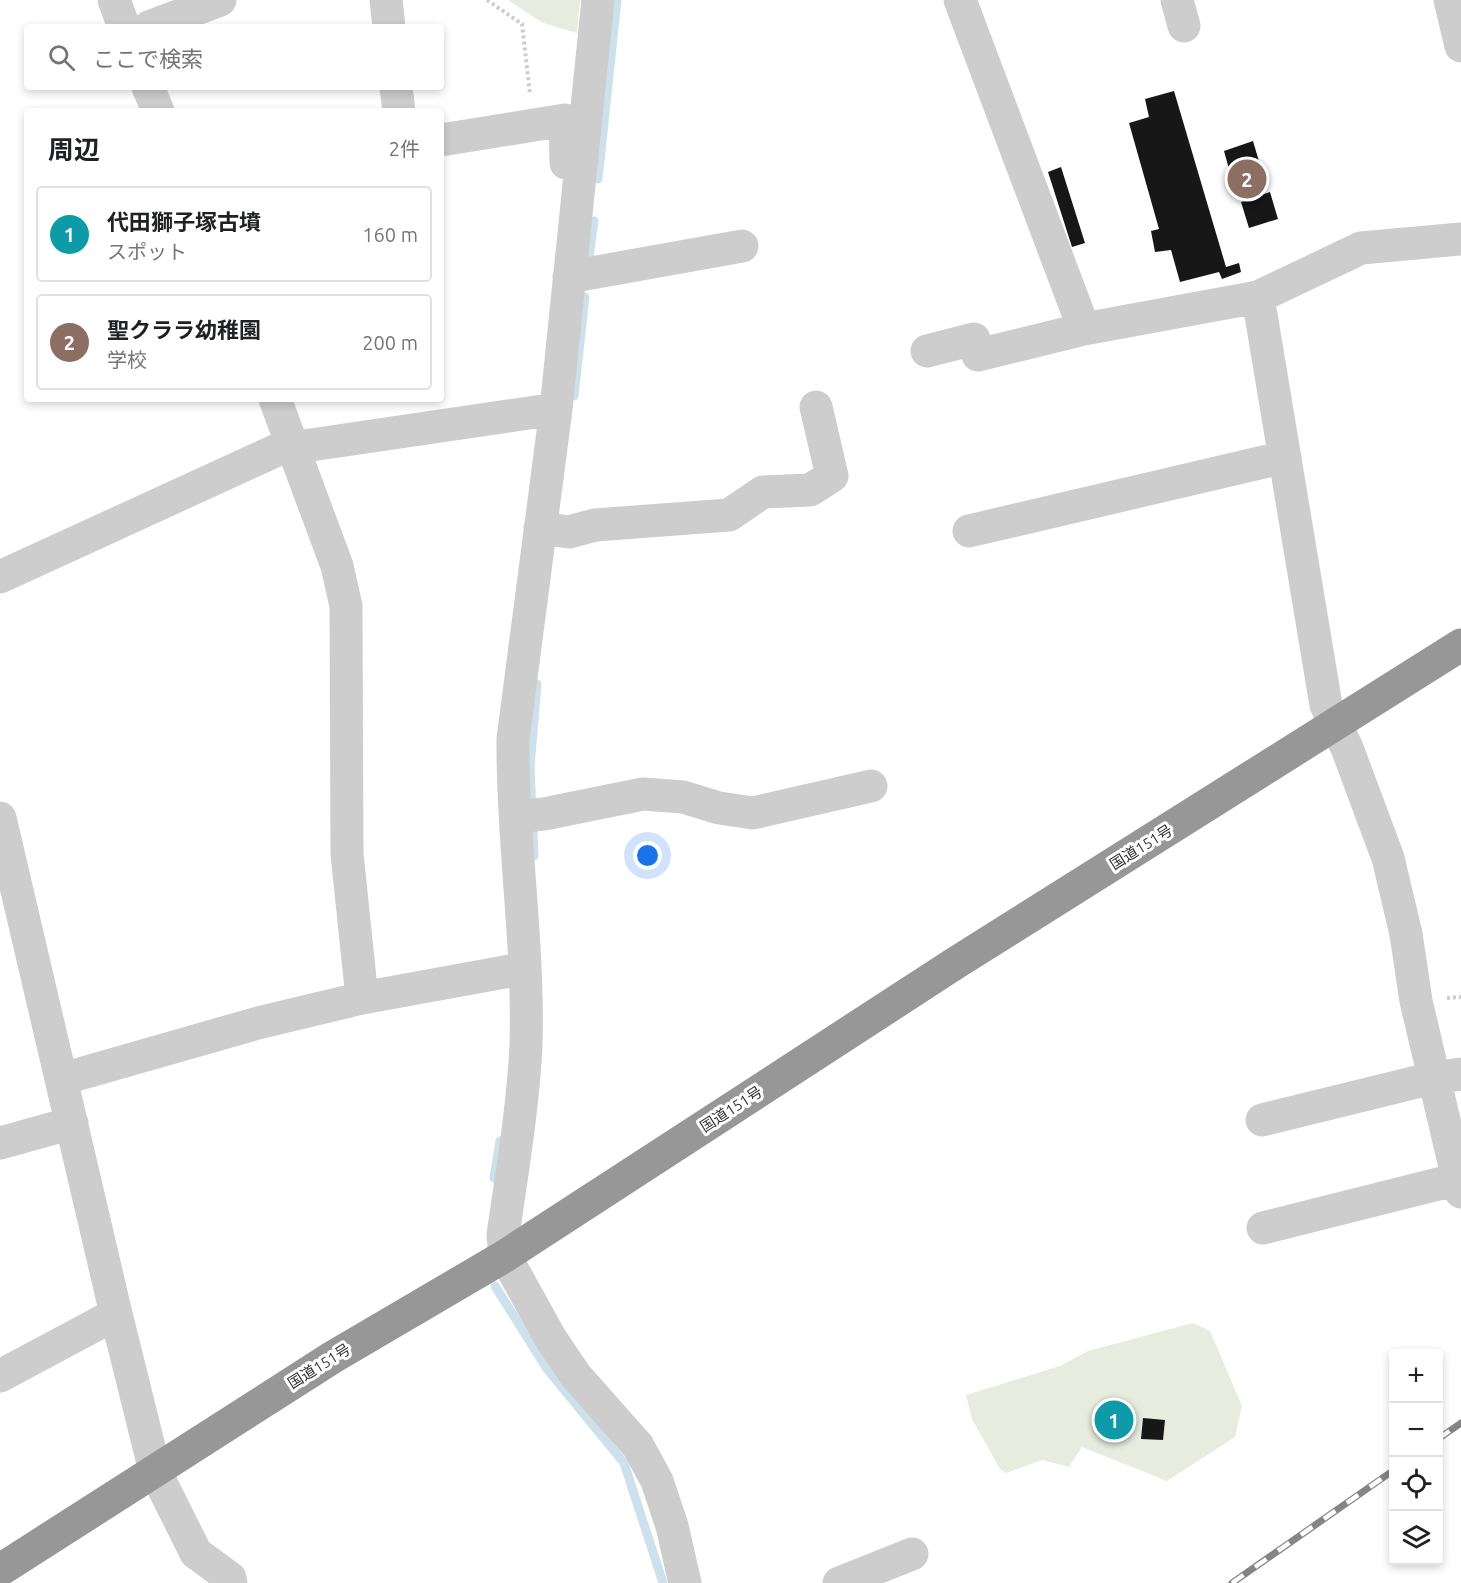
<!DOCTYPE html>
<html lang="ja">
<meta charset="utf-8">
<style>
:root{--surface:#fff;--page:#f2f2f2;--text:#202124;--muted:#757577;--line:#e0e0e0;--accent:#7c3aed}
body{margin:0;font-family:Ubuntu,"Noto Sans JP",sans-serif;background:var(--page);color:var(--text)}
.controls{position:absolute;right:18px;bottom:18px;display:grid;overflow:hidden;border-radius:6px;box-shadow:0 3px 9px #0003}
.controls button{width:54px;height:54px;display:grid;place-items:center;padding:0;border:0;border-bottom:2px solid var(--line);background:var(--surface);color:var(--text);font:30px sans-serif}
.you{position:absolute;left:648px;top:856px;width:21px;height:21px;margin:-15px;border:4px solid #fff;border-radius:50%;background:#1a73e8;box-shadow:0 0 0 9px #1a73e833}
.badge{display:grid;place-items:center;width:39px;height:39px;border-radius:50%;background:var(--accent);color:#fff;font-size:20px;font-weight:700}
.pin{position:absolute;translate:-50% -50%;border:3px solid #fff;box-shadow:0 2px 6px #0006}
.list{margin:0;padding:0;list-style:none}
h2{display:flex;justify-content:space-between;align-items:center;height:78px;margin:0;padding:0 24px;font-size:26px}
h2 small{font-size:20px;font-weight:400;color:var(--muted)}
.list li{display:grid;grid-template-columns:39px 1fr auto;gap:18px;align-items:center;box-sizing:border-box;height:96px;margin:0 12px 12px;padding:0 12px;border:2px solid var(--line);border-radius:6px}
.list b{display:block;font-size:22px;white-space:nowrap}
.list p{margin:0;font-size:20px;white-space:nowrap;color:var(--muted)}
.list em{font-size:20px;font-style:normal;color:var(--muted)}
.icon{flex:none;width:33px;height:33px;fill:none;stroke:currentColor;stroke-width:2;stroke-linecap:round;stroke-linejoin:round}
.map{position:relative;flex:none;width:1461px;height:1583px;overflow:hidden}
.search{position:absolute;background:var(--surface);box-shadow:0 3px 9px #0003;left:24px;top:24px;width:420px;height:66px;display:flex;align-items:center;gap:15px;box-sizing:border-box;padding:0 21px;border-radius:6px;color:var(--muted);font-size:22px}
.panel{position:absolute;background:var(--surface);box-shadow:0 3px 9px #0003;left:24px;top:108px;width:420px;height:294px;border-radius:6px}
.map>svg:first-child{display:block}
.green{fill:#e7ecdf}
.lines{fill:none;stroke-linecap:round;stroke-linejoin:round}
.stream{stroke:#cce1eb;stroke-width:9}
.building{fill:#171717}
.path{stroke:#cdcdcd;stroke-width:4;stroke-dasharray:3 3;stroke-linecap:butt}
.minor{stroke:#cdcdcd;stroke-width:33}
.highway{stroke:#979797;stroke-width:33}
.rail-casing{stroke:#858585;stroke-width:7}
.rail{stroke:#fff;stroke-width:4.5;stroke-dasharray:14;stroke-linecap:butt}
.labels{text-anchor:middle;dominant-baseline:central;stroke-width:6;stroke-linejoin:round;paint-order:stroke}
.street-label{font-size:15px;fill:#303030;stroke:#fff}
</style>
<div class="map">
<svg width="1461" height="1583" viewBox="0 0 1461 1583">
<rect width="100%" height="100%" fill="#fff"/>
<path class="green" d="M508 0H580L577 33 543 23Z
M1193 1323 1210 1331 1242 1406 1235 1437 1167 1481 1082 1447 1069 1467 1042 1460 1006 1473 1000 1469 972 1419 966 1395 1060 1366 1088 1351Z"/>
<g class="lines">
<path class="stream" d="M598 179 617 0
M589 257 594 221
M574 396 585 297
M534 856 530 767 537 684
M494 1178 500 1141
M495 1286 547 1369 624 1463 663 1583"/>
</g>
<path class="building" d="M1174 91 1226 267 1239 263 1241 272 1222 279 1219 272 1180 282 1171 250 1155 252 1151 231 1159 229 1129 123 1149 117 1145 99Z
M1253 141 1266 185 1236 194 1224 151Z
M1061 167 1085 243 1072 247 1048 172Z
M1270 192 1278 219 1249 228 1241 202Z
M1143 1418 1165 1420 1163 1440 1141 1439Z"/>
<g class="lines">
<path class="path" d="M487 0 522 24 530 94
M1447 998 1461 997"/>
<path class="minor" d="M114 0 124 27
M386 0 389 27
M598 0 556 409 513 739C512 841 529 942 526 1045 523 1108 512 1172 503 1235L505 1256 551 1339 576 1376 638 1446 657 1481 672 1526 685 1583
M960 0 1084 329 1258 297
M1177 0 1184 26
M1450 0 1461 46
M149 27 220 0
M148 87 158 111
M396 87 399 111
M441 140 565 120 566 163
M1461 239 1361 248 1258 297 1326 705 1347 748 1388 858 1406 934 1416 1001 1461 1192
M569 277 742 246
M927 351 974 339 978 355 1084 329
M275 399 337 566 346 606 347 854 362 998
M540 528 569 532 595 525 729 515 763 492 810 490 832 476 816 407
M969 531 1285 457
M0 577 277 450 556 409
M516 817 544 814 643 794 683 797 719 808 753 813 871 786
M0 818 116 1314 155 1471 196 1553 230 1578 231 1583
M62 1079 258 1023 362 998 510 971H525
M1262 1120 1433 1078 1461 1074
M0 1143 72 1123
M1263 1228 1458 1179
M0 1376 116 1314
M839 1583 912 1554"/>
<path class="highway" d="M0 1570 333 1357 505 1256 954 964 1461 645"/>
<defs>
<path id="rail" d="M1438 1439 1461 1423
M1232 1583 1394 1470"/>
</defs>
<use href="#rail" class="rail-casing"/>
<use href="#rail" class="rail"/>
</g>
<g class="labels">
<g class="street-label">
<text transform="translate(1141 847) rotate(-32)">国道151号</text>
<text transform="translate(731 1109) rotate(-33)">国道151号</text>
<text transform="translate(319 1366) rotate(-32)">国道151号</text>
</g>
</g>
</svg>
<div class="controls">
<button>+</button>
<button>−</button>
<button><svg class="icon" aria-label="locate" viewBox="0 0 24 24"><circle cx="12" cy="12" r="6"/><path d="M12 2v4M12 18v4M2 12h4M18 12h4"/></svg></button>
<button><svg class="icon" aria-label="layers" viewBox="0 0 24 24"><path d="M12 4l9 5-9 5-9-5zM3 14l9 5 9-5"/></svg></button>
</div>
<div class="you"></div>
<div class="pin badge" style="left:1114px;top:1420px;background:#0f9aa8">1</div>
<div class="pin badge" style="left:1247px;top:179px;background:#8d6e63">2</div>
<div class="search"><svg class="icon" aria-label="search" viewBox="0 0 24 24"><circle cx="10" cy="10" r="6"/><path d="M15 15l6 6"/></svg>ここで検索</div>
<section class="panel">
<h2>周辺<small>2件</small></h2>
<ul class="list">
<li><span class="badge" style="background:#0f9aa8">1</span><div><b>代田獅子塚古墳</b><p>スポット</p></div><em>160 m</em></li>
<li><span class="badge" style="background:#8d6e63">2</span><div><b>聖クララ幼稚園</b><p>学校</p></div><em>200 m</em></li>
</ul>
</section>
</div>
